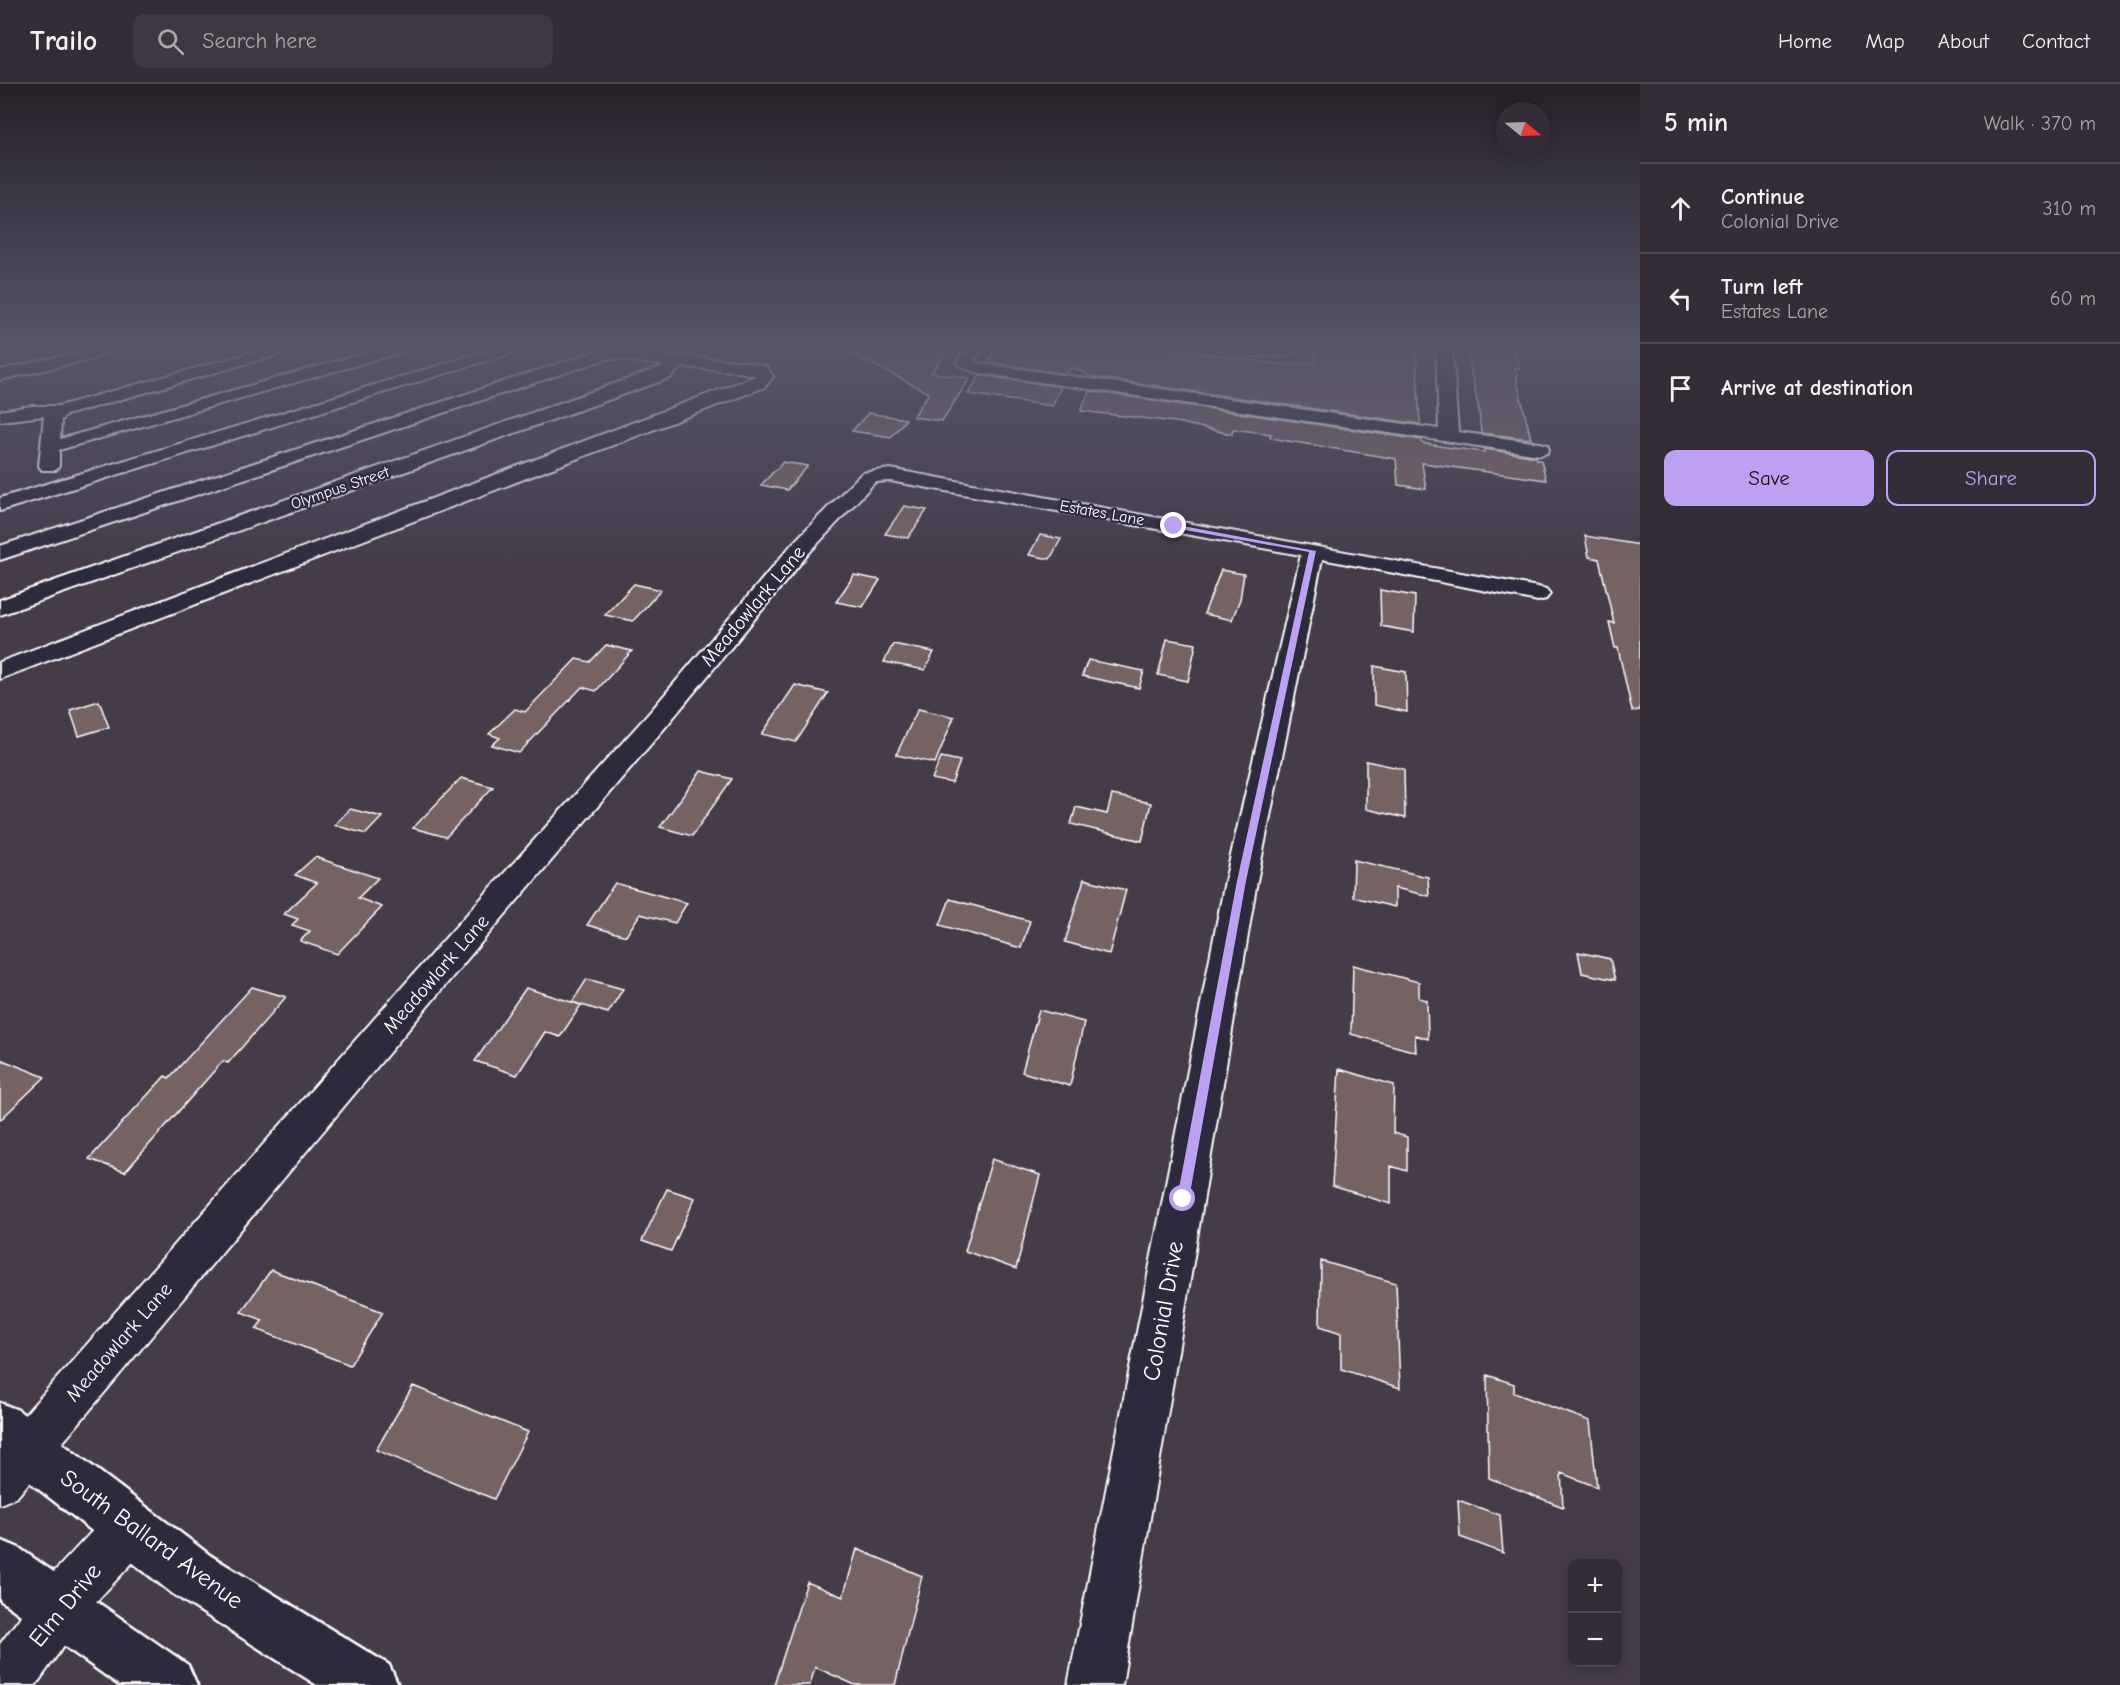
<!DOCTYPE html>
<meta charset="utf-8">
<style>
:root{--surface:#342c37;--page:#3f3842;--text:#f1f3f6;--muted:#a9a7ad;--line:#4e4852;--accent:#bca0f2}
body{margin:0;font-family:"Comic Neue",sans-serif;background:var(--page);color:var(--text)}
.controls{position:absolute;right:18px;bottom:18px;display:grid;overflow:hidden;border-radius:12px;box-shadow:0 3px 15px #0003}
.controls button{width:54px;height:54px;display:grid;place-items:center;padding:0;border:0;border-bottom:2px solid var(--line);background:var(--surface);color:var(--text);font:30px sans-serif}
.compass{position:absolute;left:1496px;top:18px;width:54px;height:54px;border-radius:50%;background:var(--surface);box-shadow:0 3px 15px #0003;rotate:109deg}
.stop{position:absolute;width:18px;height:18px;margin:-14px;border:4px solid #bca0f2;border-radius:50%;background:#fff}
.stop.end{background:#bca0f2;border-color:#fff;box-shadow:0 2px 6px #0008}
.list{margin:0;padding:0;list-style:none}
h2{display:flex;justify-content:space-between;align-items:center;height:78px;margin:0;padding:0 24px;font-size:26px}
h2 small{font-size:20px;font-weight:400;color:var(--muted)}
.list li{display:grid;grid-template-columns:39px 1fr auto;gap:18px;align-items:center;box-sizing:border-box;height:90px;padding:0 24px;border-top:2px solid var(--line)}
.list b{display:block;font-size:22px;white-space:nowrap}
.list p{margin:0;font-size:20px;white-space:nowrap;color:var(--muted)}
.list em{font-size:20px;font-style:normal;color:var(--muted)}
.actions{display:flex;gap:12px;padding:18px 24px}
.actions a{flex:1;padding:14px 0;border:2px solid var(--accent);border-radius:12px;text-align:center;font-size:21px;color:var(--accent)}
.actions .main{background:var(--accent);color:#111}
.icon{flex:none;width:33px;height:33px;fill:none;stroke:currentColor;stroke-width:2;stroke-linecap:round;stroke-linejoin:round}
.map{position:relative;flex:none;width:1640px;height:1601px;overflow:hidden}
header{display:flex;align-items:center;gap:36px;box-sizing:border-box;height:84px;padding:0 30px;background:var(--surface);border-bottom:2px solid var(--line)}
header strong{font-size:28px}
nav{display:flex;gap:33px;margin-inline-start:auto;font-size:21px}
.search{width:420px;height:54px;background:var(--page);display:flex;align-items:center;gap:15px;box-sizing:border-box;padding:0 21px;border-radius:12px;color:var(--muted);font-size:22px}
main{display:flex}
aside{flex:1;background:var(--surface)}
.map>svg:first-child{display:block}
.building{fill:#776264;stroke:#fff;stroke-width:1.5}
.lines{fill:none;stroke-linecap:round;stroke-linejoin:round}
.minor-casing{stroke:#fff;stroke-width:4}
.major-casing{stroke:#fff;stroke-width:5}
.minor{fill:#2f2a3d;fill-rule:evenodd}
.major{fill:#2f2a3d;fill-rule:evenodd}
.route{fill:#bca0f2}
.labels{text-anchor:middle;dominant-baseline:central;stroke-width:4.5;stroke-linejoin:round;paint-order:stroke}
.far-street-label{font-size:16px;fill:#fff;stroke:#2f2a3d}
.street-label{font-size:20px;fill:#fff;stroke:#2f2a3d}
.near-street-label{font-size:24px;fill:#fff;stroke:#2f2a3d}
</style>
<header>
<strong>Trailo</strong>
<div class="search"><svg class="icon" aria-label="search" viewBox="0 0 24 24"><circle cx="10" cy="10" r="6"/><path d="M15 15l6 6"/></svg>Search here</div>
<nav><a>Home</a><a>Map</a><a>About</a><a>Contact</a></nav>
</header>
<main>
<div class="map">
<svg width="1640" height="1601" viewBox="0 0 1640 1601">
<rect width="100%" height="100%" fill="#453b49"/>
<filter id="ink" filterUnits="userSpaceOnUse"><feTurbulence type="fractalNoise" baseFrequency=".0167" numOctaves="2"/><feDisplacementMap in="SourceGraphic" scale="12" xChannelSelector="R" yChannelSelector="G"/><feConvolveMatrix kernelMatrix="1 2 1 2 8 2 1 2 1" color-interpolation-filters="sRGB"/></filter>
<g filter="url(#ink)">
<path class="building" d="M839 263H950L931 289 970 294 942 337 913 333 929 309Z
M997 263H1167L1166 264 1284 281 1315 278 1316 263H1416L1420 340 1093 293 1071 283 1068 290 988 278Z
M1466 263H1513L1520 285 1515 284 1518 294 1516 293 1531 355 1481 349 1479 326Z
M980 291 1061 303 1052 322 968 310Z
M1089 307 1422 356V359L1446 363 1484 368V365L1536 373 1537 376H1541L1546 396 1422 379 1426 405 1398 401 1396 375 1270 354 1271 350 1233 345 1232 350 1175 338 1081 327Z
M868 329 906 335 891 353 852 347Z
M783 378 808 382 787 406 761 401Z
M904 422 927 426 908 454 885 450Z
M1040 451 1061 455 1050 475 1029 471Z
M1585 452 1640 461V626L1632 627 1618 564H1615L1609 538 1614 539 1599 475 1589 473Z
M1221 486 1244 490 1240 515 1232 536 1204 530Z
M854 491 880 496 863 523 836 518Z
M634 500 661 506 633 537 605 531Z
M1380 506 1415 512 1414 548 1381 542Z
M1167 555 1196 560 1188 597 1158 591Z
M893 560 934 568 925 586 884 578Z
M606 561 632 567 596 607 582 603 519 669 492 661 500 654 489 650 515 625 525 628 576 575 590 578Z
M1088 576 1144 587 1139 604 1082 592Z
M1374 582 1406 588 1407 628 1374 621Z
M795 601 828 609 796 658 762 650Z
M99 617 109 643 79 652 70 626Z
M918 625 954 633 935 679 896 671Z
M941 673 960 677 952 699 932 695Z
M1366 677 1404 685 1405 734 1366 725Z
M701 687 732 695 692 752 660 743Z
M461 694 493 703 446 753 413 744Z
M1112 711 1151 719 1142 757 1071 740 1076 723 1107 730Z
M350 725 382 733 366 750 334 741Z
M315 773 378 794 358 814 382 823 337 870 300 857 310 847 292 841 298 835 284 830 317 799 295 791Z
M1354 776 1428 793 1429 812 1395 804V823L1353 813Z
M1084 795 1126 806 1109 870 1065 858Z
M615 799 687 819 675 839 640 830 626 852 587 841Z
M950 815 1030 837 1021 864 940 841Z
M1578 868 1610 875 1615 896 1582 889Z
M1353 881 1419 898V914L1427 916 1428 955 1415 951 1416 968 1351 950Z
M587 895 623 905 608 929 572 918Z
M252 903 286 913 228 979 223 977 125 1088 89 1075 165 992 169 994Z
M526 904 581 921 560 953 545 948 517 991 475 977Z
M1039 926 1084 938 1070 1002 1022 988Z
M0 975 45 993 0 1036Z
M1339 985 1394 1001 1393 1049 1407 1053V1087L1391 1082V1120L1332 1102Z
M992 1075 1040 1091 1016 1185 965 1167Z
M667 1105 695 1114 671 1167 642 1157Z
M1321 1177 1396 1199 1400 1304 1341 1285V1249L1320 1242Z
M271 1186 383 1228 350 1281 256 1245 263 1236 241 1228Z
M1487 1291 1514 1300V1309L1590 1337 1597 1403 1561 1389 1563 1423 1489 1394Z
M413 1302 528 1348 494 1415 376 1366Z
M1458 1416 1500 1431 1503 1469 1460 1453Z
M857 1465 922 1492 895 1601H855L815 1583 810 1601H774L807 1498 843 1513Z"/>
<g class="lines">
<defs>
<path id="minor" d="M93 263H113L92 275 0 296V286L81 268Z
M272 263H296L294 266 66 331 61 336 60 355 387 263H411L409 266 59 366V382L56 386H42L39 382 44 332 0 337V327L31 322H59Z
M500 263H523L521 266 0 427V414Z
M967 263H983L974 276 978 279 1439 345 1436 263H1452L1458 348 1540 359 1547 361 1549 365 1547 369 1540 371 974 288 959 281 957 278Z
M1216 263H1296L1291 270C1277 274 1225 273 1216 263Z
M604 265 745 278 767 283 773 293 765 303 0 595V578L756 292 735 287 681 283 670 294 0 531V516L665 282 622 275H606L0 476V462Z
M890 385 1538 503 1546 505 1550 510 1546 515 1538 517 1322 475 1257 797 1122 1601H1068L1225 797 1301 471 890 397 875 398 809 469 668 640 474 867 17 1413 0 1420V1359L450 849 650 628 793 459 862 389Z
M131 1418 149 1425 156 1443 149 1461 91 1523 36 1601H0V1560L55 1487 113 1425Z"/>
<path id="major" d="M0 1319 18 1326 211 1472 389 1581 398 1601H317L173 1510 0 1375Z
M0 1456 19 1464 188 1581 197 1601H119L0 1516Z"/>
</defs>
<use href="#minor" class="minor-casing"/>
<use href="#major" class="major-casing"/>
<use href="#minor" class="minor"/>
<use href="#major" class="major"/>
</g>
</g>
<linearGradient id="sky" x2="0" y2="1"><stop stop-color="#262028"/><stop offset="0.54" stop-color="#56556a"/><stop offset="1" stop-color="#56556a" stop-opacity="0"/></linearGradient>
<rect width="1640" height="487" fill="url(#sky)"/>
<path class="route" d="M1172 440 1316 467 1246 797 1189 1115 1183 1121 1177 1115 1237 797 1309 468 1174 444Z"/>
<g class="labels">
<g class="far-street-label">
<text transform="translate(340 404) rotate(-19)">Olympus Street</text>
<text transform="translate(1102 429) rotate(10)">Estates Lane</text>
</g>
<g class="street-label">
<text transform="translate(753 522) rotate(-50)">Meadowlark Lane</text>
<text transform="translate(436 890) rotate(-49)">Meadowlark Lane</text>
<text transform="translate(119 1258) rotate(-49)">Meadowlark Lane</text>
</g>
<g class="near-street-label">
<text transform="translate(1163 1227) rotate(-80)">Colonial Drive</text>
<text transform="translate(152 1455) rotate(36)">South Ballard Avenue</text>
<text transform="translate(65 1521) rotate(-51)">Elm Drive</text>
</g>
</g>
</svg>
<div class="controls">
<button>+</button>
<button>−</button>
</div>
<svg class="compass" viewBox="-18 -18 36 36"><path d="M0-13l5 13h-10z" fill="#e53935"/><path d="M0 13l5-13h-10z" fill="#a9a7ad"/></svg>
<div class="stop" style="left:1183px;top:1115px"></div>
<div class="stop end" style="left:1174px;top:442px"></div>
</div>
<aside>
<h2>5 min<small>Walk · 370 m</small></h2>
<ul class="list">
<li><svg class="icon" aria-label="ahead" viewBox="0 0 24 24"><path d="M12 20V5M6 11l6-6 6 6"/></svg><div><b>Continue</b><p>Colonial Drive</p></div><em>310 m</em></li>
<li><svg class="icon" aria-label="left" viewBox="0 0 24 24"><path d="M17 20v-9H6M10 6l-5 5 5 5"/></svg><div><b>Turn left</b><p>Estates Lane</p></div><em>60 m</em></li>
<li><svg class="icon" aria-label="arrive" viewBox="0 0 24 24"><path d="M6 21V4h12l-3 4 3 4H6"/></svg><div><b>Arrive at destination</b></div></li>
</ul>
<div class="actions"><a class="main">Save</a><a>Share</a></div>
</aside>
</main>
